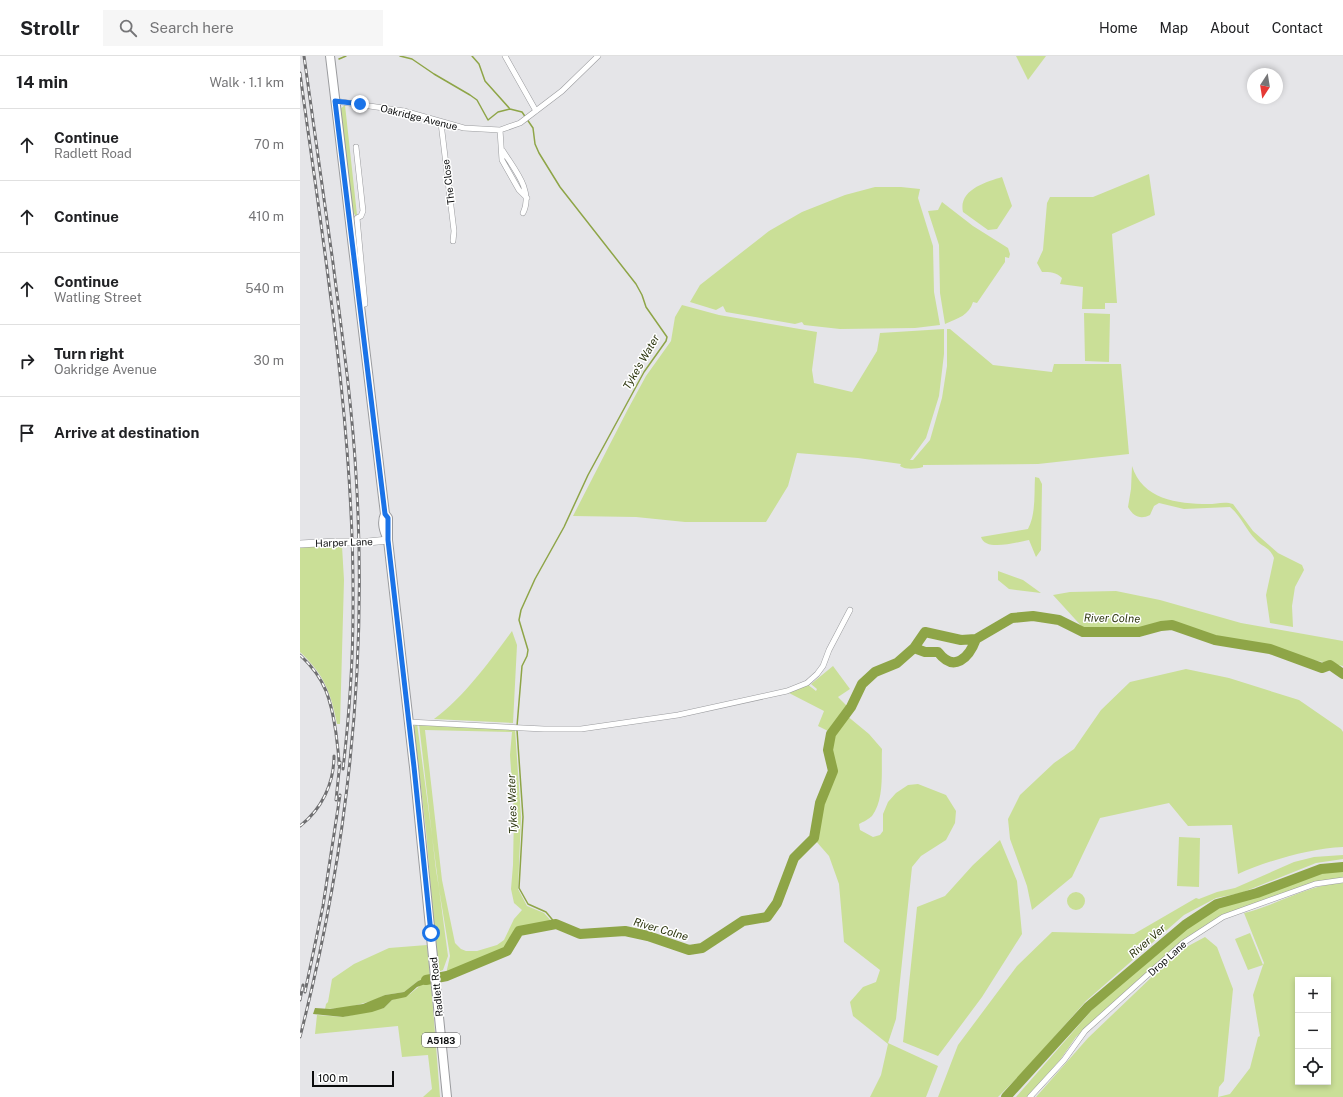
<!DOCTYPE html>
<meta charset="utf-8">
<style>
:root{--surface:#fff;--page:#f6f6f6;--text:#202124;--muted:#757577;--line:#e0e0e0}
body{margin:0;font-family:"Public Sans",sans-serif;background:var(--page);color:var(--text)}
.controls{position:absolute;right:12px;bottom:12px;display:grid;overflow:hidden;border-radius:0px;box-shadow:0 2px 6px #0003}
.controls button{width:36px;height:36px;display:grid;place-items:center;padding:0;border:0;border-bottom:1px solid var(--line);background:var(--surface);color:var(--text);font:20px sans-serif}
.compass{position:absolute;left:947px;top:12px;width:36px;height:36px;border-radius:50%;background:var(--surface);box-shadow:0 2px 6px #0003;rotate:192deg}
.scale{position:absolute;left:12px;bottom:10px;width:82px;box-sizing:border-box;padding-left:4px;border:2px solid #0b0c0d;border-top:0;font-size:11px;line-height:14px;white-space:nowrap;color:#0b0c0d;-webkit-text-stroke:3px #fff;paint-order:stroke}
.stop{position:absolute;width:12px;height:12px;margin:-9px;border:3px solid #1a73e8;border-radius:50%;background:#fff}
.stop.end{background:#1a73e8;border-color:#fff;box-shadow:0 1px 4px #0008}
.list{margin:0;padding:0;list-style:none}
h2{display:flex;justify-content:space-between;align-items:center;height:52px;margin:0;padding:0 16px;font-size:17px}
h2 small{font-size:13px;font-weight:400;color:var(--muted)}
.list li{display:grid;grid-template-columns:26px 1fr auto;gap:12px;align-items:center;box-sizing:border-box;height:72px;padding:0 16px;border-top:1px solid var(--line)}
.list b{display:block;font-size:15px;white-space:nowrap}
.list p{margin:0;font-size:13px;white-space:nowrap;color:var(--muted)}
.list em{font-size:13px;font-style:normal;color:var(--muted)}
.icon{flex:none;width:22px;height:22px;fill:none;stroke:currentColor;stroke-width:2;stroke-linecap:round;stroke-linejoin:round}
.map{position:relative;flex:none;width:1043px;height:1041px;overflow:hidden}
header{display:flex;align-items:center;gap:24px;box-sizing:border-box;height:56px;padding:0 20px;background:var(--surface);border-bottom:1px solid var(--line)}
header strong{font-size:19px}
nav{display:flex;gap:22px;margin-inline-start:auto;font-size:14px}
.search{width:280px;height:36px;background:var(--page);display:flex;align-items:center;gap:10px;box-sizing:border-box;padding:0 14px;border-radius:0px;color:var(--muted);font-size:15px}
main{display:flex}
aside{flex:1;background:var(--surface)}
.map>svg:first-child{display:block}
.green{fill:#cadf97;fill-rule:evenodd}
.water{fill:#8ea547}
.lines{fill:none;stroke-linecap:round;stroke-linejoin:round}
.stream{stroke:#8ea547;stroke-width:1.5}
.river{stroke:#8ea547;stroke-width:10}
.minor-casing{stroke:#9a9b9e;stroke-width:6}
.secondary-casing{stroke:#9a9b9e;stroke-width:8}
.primary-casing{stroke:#9a9b9e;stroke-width:10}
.minor{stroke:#fff;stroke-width:5}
.secondary{stroke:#fff;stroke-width:7}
.primary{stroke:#fff;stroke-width:8}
.rail-casing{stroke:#6f6f71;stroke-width:3}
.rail{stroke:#fff;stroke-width:1.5;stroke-dasharray:4.5;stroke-linecap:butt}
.secondary-bridge-casing{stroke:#9a9b9e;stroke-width:8;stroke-linecap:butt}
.secondary-bridge{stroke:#fff;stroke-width:7}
.route{stroke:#1a73e8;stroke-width:5}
.labels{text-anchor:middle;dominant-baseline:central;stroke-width:3;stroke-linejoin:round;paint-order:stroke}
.shield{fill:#fff;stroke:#545556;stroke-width:1}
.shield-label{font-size:9px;font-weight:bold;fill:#0b0c0d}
.street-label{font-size:10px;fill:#0b0c0d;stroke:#fff}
.water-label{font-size:11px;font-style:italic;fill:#2d360f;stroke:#fff}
</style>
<header>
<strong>Strollr</strong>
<div class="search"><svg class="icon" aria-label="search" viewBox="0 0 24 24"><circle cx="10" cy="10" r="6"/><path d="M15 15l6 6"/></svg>Search here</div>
<nav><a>Home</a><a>Map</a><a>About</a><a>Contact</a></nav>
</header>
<main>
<aside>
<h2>14 min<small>Walk · 1.1 km</small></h2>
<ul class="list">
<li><svg class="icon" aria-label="ahead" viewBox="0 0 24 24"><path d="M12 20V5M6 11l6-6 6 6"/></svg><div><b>Continue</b><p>Radlett Road</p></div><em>70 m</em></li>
<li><svg class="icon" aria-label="ahead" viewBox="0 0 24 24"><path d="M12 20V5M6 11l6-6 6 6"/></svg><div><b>Continue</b></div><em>410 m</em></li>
<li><svg class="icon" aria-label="ahead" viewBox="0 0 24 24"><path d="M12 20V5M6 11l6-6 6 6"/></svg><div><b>Continue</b><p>Watling Street</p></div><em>540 m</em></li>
<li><svg class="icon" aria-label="right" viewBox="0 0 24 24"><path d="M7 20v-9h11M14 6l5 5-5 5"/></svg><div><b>Turn right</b><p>Oakridge Avenue</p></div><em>30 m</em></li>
<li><svg class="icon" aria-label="arrive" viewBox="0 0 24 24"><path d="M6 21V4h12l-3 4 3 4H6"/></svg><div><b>Arrive at destination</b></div></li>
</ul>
</aside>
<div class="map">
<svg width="1043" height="1041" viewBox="0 0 1043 1041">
<rect width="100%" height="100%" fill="#e5e5e8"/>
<path class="green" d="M716 0H746L728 24Z
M45 49 57 159 56 160 53 156 40 53Z
M849 118 855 159 812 178 817 247H805V253H782L783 231 760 228 762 222C756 216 750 216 742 216L737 207 743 194 747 147 750 141H793Z
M702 121 712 150 697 173 688 174 663 156C658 134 686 126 702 121Z
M575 131H601L620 133 618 142 633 190 634 236 640 269 615 272 540 273 504 269 502 266 495 268 426 256 423 250 416 254 390 246 400 229 469 175 502 156 545 139Z
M642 146 673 170 708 192 710 198 709 202 705 201V206L677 247 673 246C669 259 659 262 645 268L640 237 639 189 628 155 638 154Z
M382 249 419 259 517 276 512 314 514 327 552 336 577 295 580 277 644 273V298L639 340 626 382 610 404H613L630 384 642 342 647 310V273H650L693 309 752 316 754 308H821L829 398 738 408 623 409V411C616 413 606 414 600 410L601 408 558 402 497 397 488 430 466 466H385L336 461 273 460 328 353 346 320 371 285 375 261Z
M784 257 810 258 809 306 785 305Z
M832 410C842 443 877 448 908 448 916 448 925 445 933 448L953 475 978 497 1002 509 1004 514 995 531 992 550 993 571 970 567 966 539 974 502C970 491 962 491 956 484 946 474 941 460 930 451L884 453 859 447 854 450 850 459C840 464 833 460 828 451L831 433Z
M735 421 739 422 742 428 741 494 736 501 729 484C717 486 685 496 681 481L728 473C736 458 734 438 735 421Z
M42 490 44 524 40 668H37C31 637 24 618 0 596V491Z
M698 515 723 524 741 537 709 533 698 524Z
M816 535 860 544 941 567 1043 585V610L1003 602 979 594 915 582 878 569 869 568 839 575 785 574 753 539 770 536Z
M212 575 217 589 213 667 134 663C165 640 189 606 212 575Z
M533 610 550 633 538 641 549 652 530 676 518 670 524 655 489 637 507 628 516 635 517 633 511 628Z
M886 613 929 622 999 644 1041 673 1043 676V791C1011 792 967 805 938 818L932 769 888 770 869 747 800 762 772 821 732 854 727 830 710 783 708 763 720 739 754 707 774 693 801 654 830 626Z
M546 659 569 678 582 693C581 713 585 743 572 760 569 763 563 766 559 768L560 774 573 781 580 779 583 775V758L588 746 596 737 608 729 618 728 646 739 656 755 655 767 646 784 621 800 612 811 596 963 588 987 638 1010 626 1041H570L581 1019 588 988 553 960 550 946 563 931 576 926 580 914 544 886 539 828 529 800 515 784 519 762 535 716 530 696 532 678Z
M117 667 148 900 143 914 138 916 126 775 114 671Z
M119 668 215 673 221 761 218 833 227 850 244 857 253 867 218 874 206 895 146 918 150 900 136 814ZM125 674 212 676 210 699 214 756 213 809 211 833 214 847 222 854 214 863 204 884 197 889 177 895H166L161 893 155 887 142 824Z
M879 781 900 782 899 831 877 830Z
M700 784 717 825 722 878 682 941 638 1000 603 986 617 851 645 840 673 809Z
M1043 799V803L1016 807 941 837 916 842 884 859 786 945 724 1015 698 1041H638L658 989 717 910 752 876 834 878 896 842 899 843 917 836 935 832 994 806 1014 801Z
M1043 813V823L1026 825 923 860 856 910 816 944 776 981 760 1004 727 1041H716L792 954 863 890 899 861 917 851 1021 815Z
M1043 827V1041H736L788 982 879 895 905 881 917 891 933 933 924 1025 919 1031 918 1041 930 1038 950 1012 958 981 960 980 953 939 963 909 948 914 935 883 950 877 963 909 964 907 944 857C978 849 1008 828 1043 827ZM998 924H1028V1026H998Z
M767 845a9 9 0 1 1 18 0a9 9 0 1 1-18 0Z
M127 889 130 920 118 925 104 936 85 939 75 944 46 952 25 953 26 948 28 946 32 923 54 908 89 892Z
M131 926 140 1041H123L132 1033 128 999 102 1001 98 970 15 978 17 959 43 961 84 952 92 944 110 938 122 928Z"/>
<path class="water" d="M130 920 131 926 117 931 106 941 92 944 84 952 72 956 43 961 13 958 15 952 30 953 63 948 85 939 104 936 118 925Z"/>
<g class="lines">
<path class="stream" d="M100 0 112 3 134 18 170 39 177 44 188 64 198 56 210 53
M172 0 179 8 185 25 210 53 222 56 233 72 235 88 239 97 260 131 336 228 342 239 346 251 367 281 366 285 344 316 288 419 264 471 235 523 221 554 219 564 228 594 227 600 222 610 217 670
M39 3 46 0
M217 674 223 761 219 832 228 848 246 856 256 868"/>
<path class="river" d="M614 592 625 596H638C654 617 669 602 676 583
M126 924 147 920 207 895 219 875 256 868 280 878 325 875 348 880 389 894 402 892 443 865 467 861 477 847 494 802 514 782 520 747 533 715 528 694 531 678 551 651 562 628 575 616 597 607 614 592 625 576 661 584 676 583 712 562 733 560 759 564 783 576H839L861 570 872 569 915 584 970 593 1022 612 1030 609 1043 618
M706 1041 788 951 885 869 917 848 957 837 1021 813 1043 811"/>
<defs>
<path id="minor" d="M205 0 236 55
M35 45 104 55 164 72 200 74 220 67 262 35 298 0
M141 67 154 175 153 185
M200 74 202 104 219 134 227 142
M56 91 63 155 61 160 57 162 65 248 59 249
M203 95C214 113 234 135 223 157
M109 666 244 673H281L378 659 487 635 507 627 517 618 523 610 529 594 550 554
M730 1041 764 1004 785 975 883 887 923 861 1015 828 1043 824"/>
<path id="secondary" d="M68 486 88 484
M0 488 36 486"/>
<path id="primary" d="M30 0 85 458 88 462V484
M85 458C81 467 84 475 88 484L114 711 147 1041"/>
</defs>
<use href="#minor" class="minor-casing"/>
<use href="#secondary" class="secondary-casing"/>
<use href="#primary" class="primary-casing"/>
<use href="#minor" class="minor"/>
<use href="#secondary" class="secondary"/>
<use href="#primary" class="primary"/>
<defs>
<path id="rail" d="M0 17C24 195 55 375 53 555 53 608 49 661 43 713
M0 599C26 623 31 644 36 677 37 688 39 698 39 709
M36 744 40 706
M0 770C22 753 34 727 34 700
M5 936 23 850 40 739
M0 944 3 929
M0 981C47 798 68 608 56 419 52 348 42 278 33 207 23 138 14 69 4 0"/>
</defs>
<use href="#rail" class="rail-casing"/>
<use href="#rail" class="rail"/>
<defs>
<path id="secondary-bridge" d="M36 486H68"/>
</defs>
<use href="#secondary-bridge" class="secondary-bridge-casing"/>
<use href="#secondary-bridge" class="secondary-bridge"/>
</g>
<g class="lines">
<path class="route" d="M60 48 35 45 85 458 88 462V484L114 711 131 877"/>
</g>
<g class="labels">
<rect class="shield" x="122" y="977" width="38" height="14" rx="3"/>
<g class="shield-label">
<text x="141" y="984">A5183</text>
</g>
<g class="street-label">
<text transform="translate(119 61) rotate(14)">Oakridge Avenue</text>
<text transform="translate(148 126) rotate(-97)">The Close</text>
<text transform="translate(44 486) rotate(-2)">Harper Lane</text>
<text transform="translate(867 902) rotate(-42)">Drop Lane</text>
<text transform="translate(136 931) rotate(-96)">Radlett Road</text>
</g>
<g class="water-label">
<text transform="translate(341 306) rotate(-60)">Tyke's Water</text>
<text transform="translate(812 562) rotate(1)">River Colne</text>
<text transform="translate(212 748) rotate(-92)">Tykes Water</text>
<text transform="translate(361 873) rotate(16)">River Colne</text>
<text transform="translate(847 885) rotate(-41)">River Ver</text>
</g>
</g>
</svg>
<div class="controls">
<button>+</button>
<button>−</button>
<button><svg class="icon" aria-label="locate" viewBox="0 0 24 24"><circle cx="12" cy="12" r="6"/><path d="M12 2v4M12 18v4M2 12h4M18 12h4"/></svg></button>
</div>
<svg class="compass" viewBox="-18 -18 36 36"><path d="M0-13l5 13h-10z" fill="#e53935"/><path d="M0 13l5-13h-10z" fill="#757577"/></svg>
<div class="scale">100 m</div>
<div class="stop" style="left:131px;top:877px"></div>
<div class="stop end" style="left:60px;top:48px"></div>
</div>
</main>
